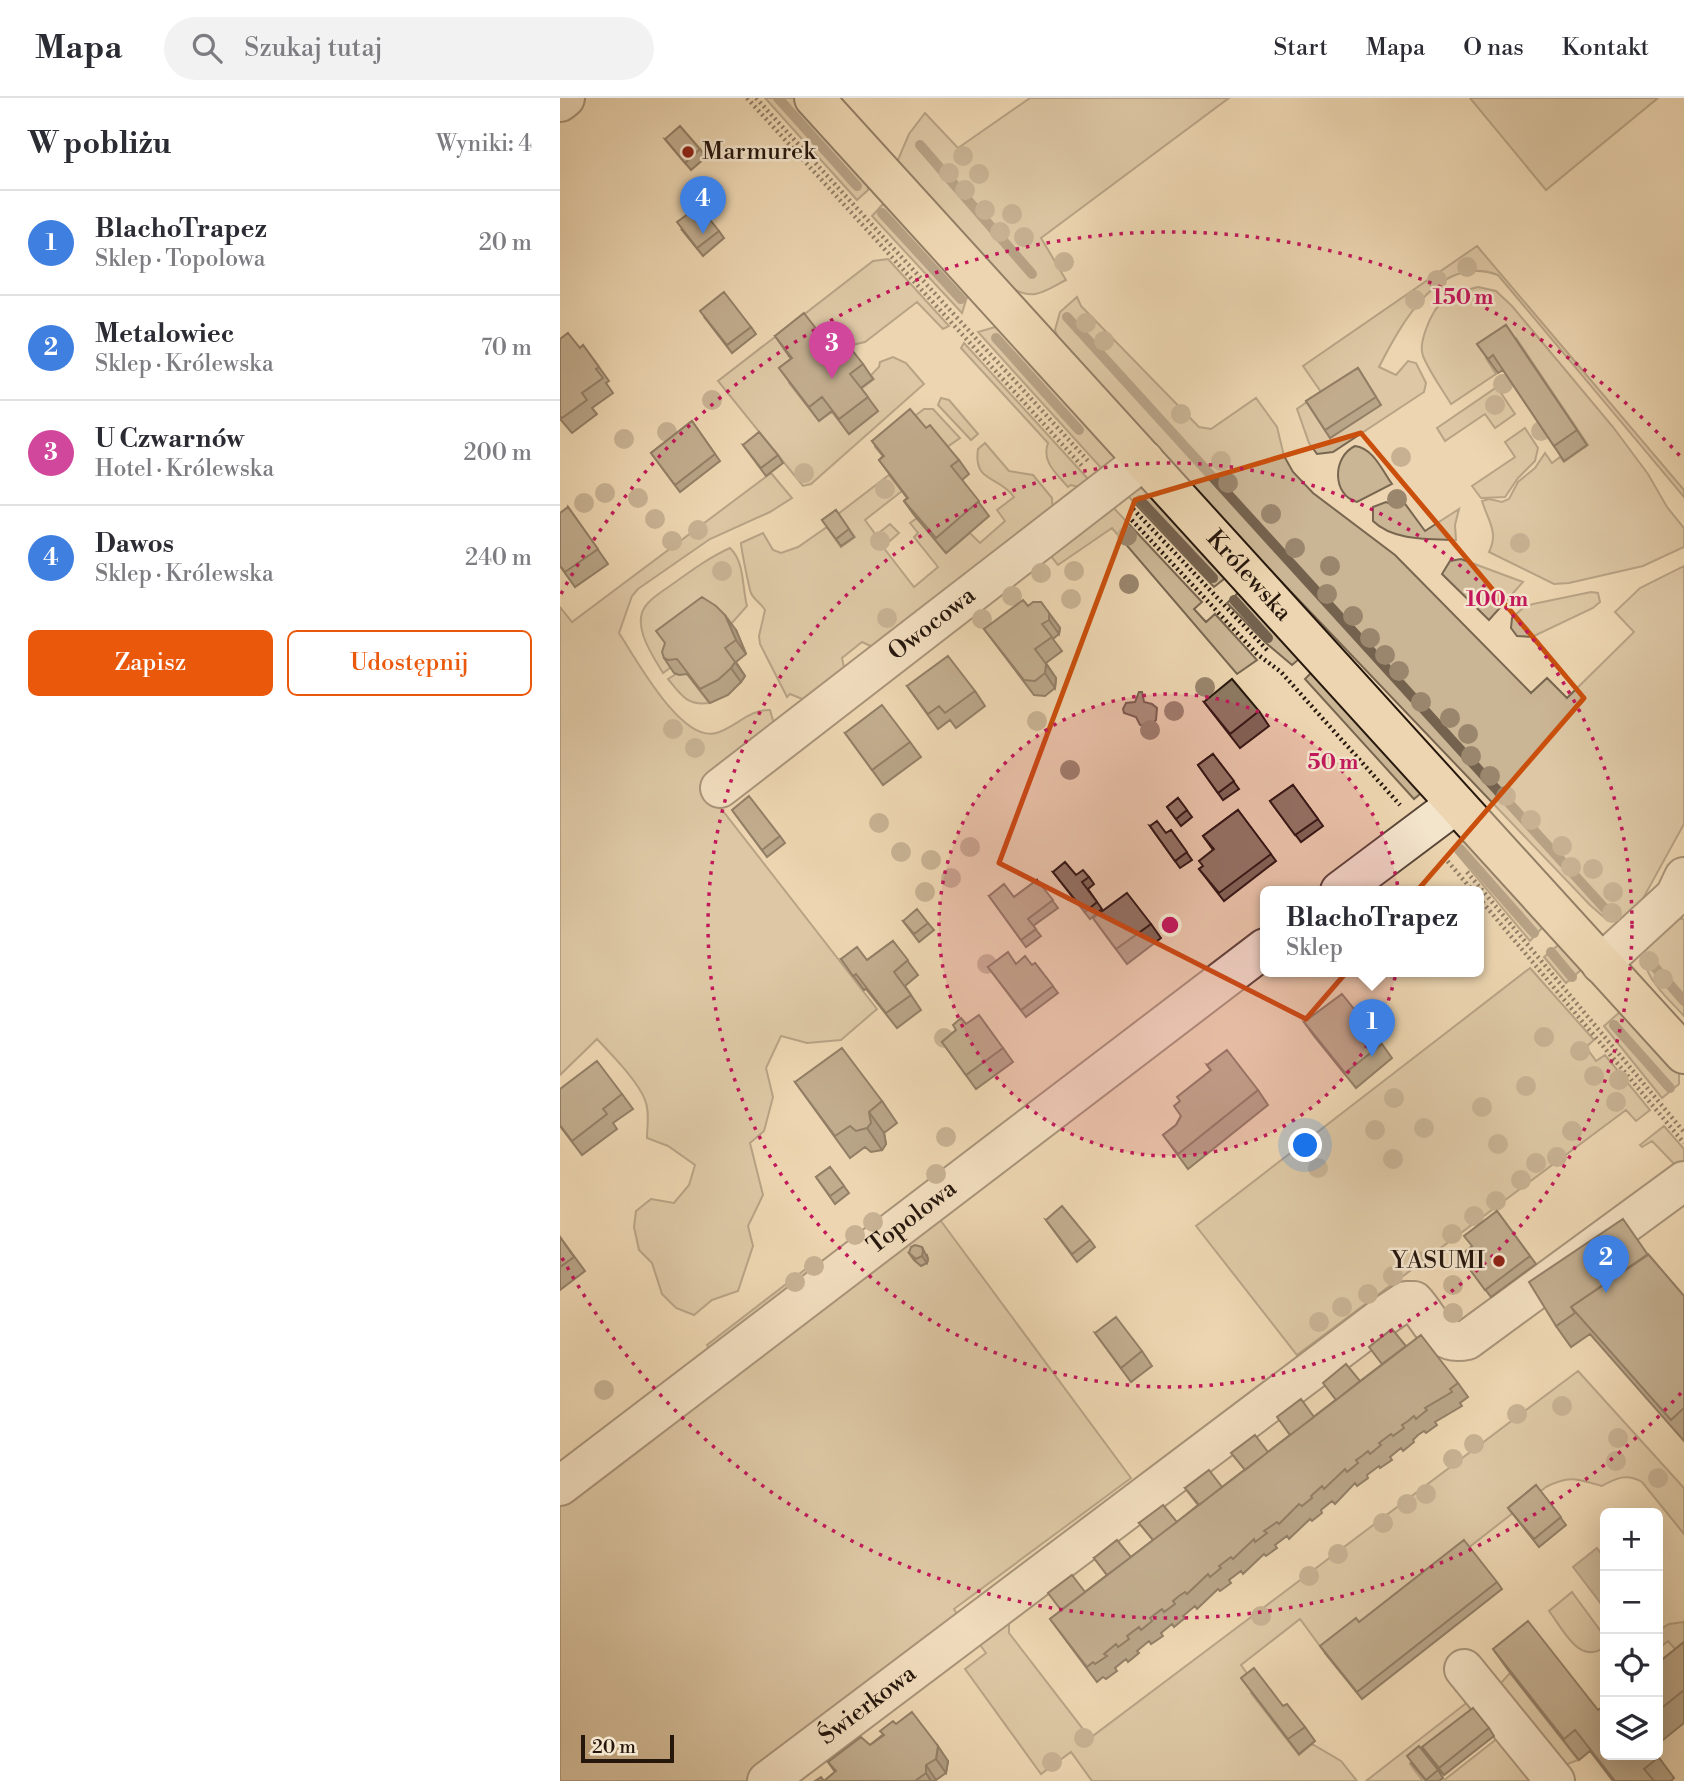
<!DOCTYPE html>
<html lang="pl">
<meta charset="utf-8">
<style>
:root{--surface:#fff;--page:#f2f2f3;--text:#2b2b33;--muted:#7c7c81;--line:#e1e1e2;--accent:#ea580c}
body{margin:0;font-family:"Libre Bodoni",serif;background:var(--page);color:var(--text)}
.controls{position:absolute;right:21px;bottom:21px;display:grid;overflow:hidden;border-radius:10px;box-shadow:0 7px 28px #0002}
.controls button{width:63px;height:63px;display:grid;place-items:center;padding:0;border:0;border-bottom:2px solid var(--line);background:var(--surface);color:var(--text);font:35px sans-serif}
.scale{position:absolute;left:21px;bottom:18px;width:93px;box-sizing:border-box;padding-left:7px;border:4px solid #26170d;border-top:0;font-size:19px;line-height:24px;white-space:nowrap;color:#26170d;-webkit-text-stroke:5px #f3e4cc;paint-order:stroke}
.you{position:absolute;left:746px;top:1048px;width:24px;height:24px;margin:-18px;border:5px solid #fff;border-radius:50%;background:#1a73e8;box-shadow:0 0 0 10px #1a73e833}
.badge{display:grid;place-items:center;width:46px;height:46px;border-radius:50%;background:var(--accent);color:#fff;font-size:23px;font-weight:700}
.pin{position:absolute;translate:-50% -58px;filter:drop-shadow(0 2px 4px #0008)}
.pin::after{content:'';position:absolute;top:37px;width:24px;height:21px;background:inherit;clip-path:polygon(0 0,100% 0,50% 100%)}
.popup{position:absolute;left:700px;top:788px;width:224px;height:91px;box-sizing:border-box;display:grid;place-content:center;border-radius:10px;background:var(--surface);filter:drop-shadow(0 2px 5px #0005);font-size:23px;white-space:nowrap;color:var(--muted)}
.popup b{font-size:26px;color:var(--text)}
.popup::after{content:'';position:absolute;left:50%;top:100%;margin-left:-14px;border:14px solid transparent;border-top-color:var(--surface)}
.list{margin:0;padding:0;list-style:none}
h2{display:flex;justify-content:space-between;align-items:center;height:91px;margin:0;padding:0 28px;font-size:30px}
h2 small{font-size:23px;font-weight:400;color:var(--muted)}
.list li{display:grid;grid-template-columns:46px 1fr auto;gap:21px;align-items:center;box-sizing:border-box;height:105px;padding:0 28px;border-top:2px solid var(--line)}
.list b{display:block;font-size:26px;white-space:nowrap}
.list p{margin:0;font-size:23px;white-space:nowrap;color:var(--muted)}
.list em{font-size:23px;font-style:normal;color:var(--muted)}
.actions{display:flex;gap:14px;padding:21px 28px}
.actions a{flex:1;padding:16px 0;border:2px solid var(--accent);border-radius:10px;text-align:center;font-size:24px;color:var(--accent)}
.actions .main{background:var(--accent);color:#fff}
.icon{flex:none;width:38px;height:38px;fill:none;stroke:currentColor;stroke-width:2;stroke-linecap:round;stroke-linejoin:round}
.map{position:relative;flex:none;width:1124px;height:1683px;overflow:hidden}
header{display:flex;align-items:center;gap:42px;box-sizing:border-box;height:98px;padding:0 35px;background:var(--surface);border-bottom:2px solid var(--line)}
header strong{font-size:33px}
nav{display:flex;gap:38px;margin-inline-start:auto;font-size:24px}
.search{width:490px;height:63px;background:var(--page);display:flex;align-items:center;gap:18px;box-sizing:border-box;padding:0 24px;border-radius:38px;color:var(--muted);font-size:26px}
main{display:flex}
aside{flex:1;background:var(--surface)}
.map>svg:first-child{display:block}
.green{fill:#cab594;stroke:#786650;stroke-width:2}
.water{fill:#a99479;stroke:#75624e;stroke-width:2}
.lines{fill:none;stroke-linecap:round;stroke-linejoin:round}
.stream{stroke:#75624e;stroke-width:10}
.minor-casing{stroke:#584636;stroke-width:42}
.major-casing{stroke:#26170d;stroke-width:42}
.path{stroke:#26170d;stroke-width:4.5;stroke-dasharray:2 3.5;stroke-linecap:butt}
.minor{stroke:#f3e4cc;stroke-width:38}
.major{stroke:#ecd5b0;stroke-width:38}
.tree{fill:#9a866d}
.wall{fill:#796954;stroke:#26170d;stroke-width:2}
.shaded-wall{fill:#635545;stroke:#26170d;stroke-width:2}
.building{fill:#8d7a62;stroke:#26170d;stroke-width:2}
.marked{fill:none;stroke:#cb4f0c;stroke-width:5;stroke-linejoin:round}
.ring{fill:none;stroke:#c2185b;stroke-width:3.5;stroke-dasharray:3.5 7}
.poi-dot{fill:#8f2418;stroke:#f3e4cc;stroke-width:2.5}
.labels{text-anchor:middle;dominant-baseline:central;stroke-width:5;stroke-linejoin:round;paint-order:stroke}
.poi-label{font-size:24px;fill:#26170d;stroke:#f3e4cc;text-anchor:start}
.street-label{font-size:24px;fill:#26170d;stroke:#f3e4cc}
.centre{fill:#c2185b;stroke:#f3e4cc;stroke-width:3.5}
.ring-label{font-size:21px;text-anchor:middle;font-weight:bold;fill:#c2185b;stroke:#f3e4cc;stroke-width:5;stroke-linejoin:round;paint-order:stroke}
</style>
<header>
<strong>Mapa</strong>
<div class="search"><svg class="icon" aria-label="search" viewBox="0 0 24 24"><circle cx="10" cy="10" r="6"/><path d="M15 15l6 6"/></svg>Szukaj tutaj</div>
<nav><a>Start</a><a>Mapa</a><a>O nas</a><a>Kontakt</a></nav>
</header>
<main>
<aside>
<h2>W pobliżu<small>Wyniki: 4</small></h2>
<ul class="list">
<li><span class="badge" style="background:#3f7fe0">1</span><div><b>BlachoTrapez</b><p>Sklep · Topolowa</p></div><em>20 m</em></li>
<li><span class="badge" style="background:#3f7fe0">2</span><div><b>Metalowiec</b><p>Sklep · Królewska</p></div><em>70 m</em></li>
<li><span class="badge" style="background:#d1479c">3</span><div><b>U Czwarnów</b><p>Hotel · Królewska</p></div><em>200 m</em></li>
<li><span class="badge" style="background:#3f7fe0">4</span><div><b>Dawos</b><p>Sklep · Królewska</p></div><em>240 m</em></li>
</ul>
<div class="actions"><a class="main">Zapisz</a><a>Udostępnij</a></div>
</aside>
<div class="map">
<svg width="1124" height="1683" viewBox="0 0 1124 1683">
<rect width="100%" height="100%" fill="#ecd5b0"/>
<filter id="stains"><feTurbulence type="fractalNoise" baseFrequency=".00286" numOctaves="4"/><feColorMatrix values="0 0 0 0 .2 0 0 0 0 .09 0 0 0 0 .02 0 0 0 .5 -.17"/></filter>
<radialGradient id="worn" r=".72"><stop offset=".6" stop-color="#630" stop-opacity="0"/><stop offset="1" stop-color="#630" stop-opacity=".3"/></radialGradient>
<path class="green" d="M205 0H234L308 81V92L297 102Z
M470 0H669L481 140 506 182C485 193 473 204 451 189L337 64 349 36 365 15 398 50Z
M910 0H1098L986 92Z
M322 107H329L407 189V199L402 215 312 118Z
M917 148 1124 392V399L938 177C879 155 841 226 819 269L836 277 848 263 856 265 866 285 864 294 773 354 757 356 749 345 737 311 761 294 743 268Z
M328 161 389 228 383 231 357 204 305 244 271 252 254 230 225 252 242 275 229 285 259 323 272 314 289 336 318 313 301 291 314 281 311 277 319 269 320 264 333 259 346 265 364 286 251 386 243 388 158 283 313 163Z
M918 189 936 193 952 208 1053 329 1088 376 1107 409 1124 430V449L1083 468 1009 485 994 486 929 454C939 434 928 423 922 403L929 401 942 404 949 401 958 384 975 370 985 355 992 365 1000 359 1004 364 1028 347 956 240 926 260 936 276 891 306C882 291 870 275 863 258 860 249 863 240 866 231 877 201 888 196 918 189Z
M517 199 521 208 639 329 651 331 696 300 717 329 724 358 733 374 753 395 835 457 971 595 987 580 1007 600 1074 534 1055 514 1080 490 1124 468V726L1080 806 1064 821 1056 823 1045 820 1030 807 525 278 503 253 495 232 500 214Z
M435 229 445 232 562 361 552 382 418 234Z
M404 245 529 382 530 392 511 387 508 389C497 376 481 364 488 345L401 250Z
M937 289 955 316 935 330 925 316 885 343 877 330Z
M381 300 389 302 418 336 411 342 378 307Z
M364 311H373L400 340 387 349 377 344 360 325 322 357 315 349Z
M965 330 978 350 975 363 958 380 945 399 921 400 912 388 955 359 945 344Z
M425 345 449 373 473 377 492 400 493 421 321 553 302 544 282 560 286 579 252 605 230 596 227 599 200 546 199 538 205 512C201 505 194 502 191 495 189 490 181 450 181 445L203 435 213 452 221 455 238 449 267 429 281 449 295 439 278 416 329 377 342 393 305 422 316 437 330 426 339 435 323 449 354 489 378 469 354 439 358 435 350 425 357 420 386 455 410 435 420 445 445 423 437 412 454 399C438 377 413 385 418 351Z
M795 348C813 350 822 372 832 386L797 404C772 397 772 359 795 348Z
M211 375 232 400 210 414 150 441 78 491 72 498 59 535C75 559 121 645 156 635 175 630 189 611 210 612L216 633 156 704 317 911 281 942 247 945 221 938 206 970 213 999 204 1033 190 1045 203 1097 188 1128 193 1148 178 1193 152 1202 134 1217 116 1210 102 1196 92 1165 79 1152 74 1129 76 1113 91 1101 114 1105 129 1087 135 1067 108 1048 87 1040C87 1028 90 1014 85 1002 78 983 51 956 37 941L0 977V509L12 524Z
M587 388 665 473 664 481 654 489 566 396Z
M843 403 865 433 899 411 895 427 896 442C870 441 833 443 813 423V409L826 404 836 408Z
M550 406 642 504 634 511 646 524 655 516 697 562 677 576 552 430 498 467 485 451Z
M170 450C185 464 182 490 187 508L171 526 103 575C92 557 69 524 88 505 95 497 106 491 114 485 132 472 150 459 170 450Z
M901 461 963 484 929 522 882 476 890 463Z
M682 494 739 561 732 567 706 545 667 505 678 495Z
M1031 494 1038 495 1040 504 1033 510 972 539 957 538 951 530 952 520 964 509 973 506Z
M751 575 759 578 860 686V696L854 701 745 581Z
M116 576H127L149 605C127 608 121 597 108 581Z
M910 743 983 825 982 830 970 843 893 751 899 744Z
M1112 820 1124 821V918C1106 898 1080 878 1084 848Z
M1003 847 1022 871 1006 885 984 859 997 848Z
M970 870 1034 942 1026 949 1036 963 1045 957 1090 1012 1076 1023 1066 1012 737 1257 636 1128Z
M1061 913 1119 976V986L1102 1000 1044 928Z
M1104 1028 1124 1051V1065L1118 1070 1092 1043 1082 1049 1080 1047Z
M378 1119 571 1380 394 1511 400 1521 187 1683H0V1405Z
M256 1163H269L152 1255 147 1247Z
M1018 1273 1124 1390V1436L1082 1384C1067 1375 1056 1380 1042 1388 1017 1381 1010 1377 986 1389L805 1531 765 1555 740 1521 681 1567 697 1589 691 1595 739 1657 752 1646 781 1663 797 1683H532L511 1654 481 1676 405 1571 426 1555 415 1540 449 1516V1535L530 1640Z
M1012 1494 1045 1539V1549C1019 1568 1003 1531 989 1513Z
M1124 1524V1561L1108 1543 1098 1551V1533L1109 1526Z
M950 1575 1018 1662 1002 1668 939 1587Z
M909 1603 920 1611 850 1666 863 1683H806Z
M943 1636 979 1683H883Z"/>
<path class="water" d="M579 594H582L584 604 592 606 597 610 596 622 589 629 580 627 576 619 564 615 563 611 566 605 575 604Z
M1037 1450 1045 1461V1511L1013 1469Z"/>
<g class="lines">
<path class="stream" d="M218 0 297 88
M360 47 472 176
M322 115 401 201
M507 219 1048 814
M436 240 519 332
M580 402 653 480
M674 502 708 540
M900 751 974 835
M991 854 1012 879
M1086 859 1124 903
M1054 927 1110 990"/>
<defs>
<g id="minor">
<path d="M0 4 5 0"/>
<path id="s1" d="M160 690 584 362"/>
<path d="M780 793 896 706"/>
<path d="M1041 866 1115 798 1124 779"/>
<path id="s2" d="M0 1388 705 850"/>
<path d="M904 1571 995 1683"/>
<path id="s3" d="M207 1683 828 1215 846 1203H854C871 1221 877 1249 907 1242L1124 1083"/>
</g>
<g id="major">
<path id="s4" d="M254 0 1124 956"/>
</g>
</defs>
<use href="#minor" class="minor-casing"/>
<use href="#major" class="major-casing"/>
<path class="path" d="M187 0 522 368
M196 0 529 364
M573 411 707 552
M568 418 697 556 721 574 840 707
M884 759 913 793
M907 774 1124 1034
M919 800 1124 1045"/>
<use href="#minor" class="minor"/>
<use href="#major" class="major"/>
</g>
<g class="tree">
<circle cx="403" cy="58" r="10"/>
<circle cx="389" cy="75" r="10"/>
<circle cx="419" cy="76" r="10"/>
<circle cx="405" cy="92" r="10"/>
<circle cx="425" cy="112" r="10"/>
<circle cx="452" cy="116" r="10"/>
<circle cx="440" cy="134" r="10"/>
<circle cx="464" cy="139" r="10"/>
<circle cx="504" cy="164" r="10"/>
<circle cx="907" cy="169" r="10"/>
<circle cx="877" cy="182" r="10"/>
<circle cx="855" cy="202" r="10"/>
<circle cx="526" cy="225" r="10"/>
<circle cx="544" cy="243" r="10"/>
<circle cx="943" cy="286" r="10"/>
<circle cx="152" cy="302" r="10"/>
<circle cx="935" cy="307" r="10"/>
<circle cx="621" cy="316" r="10"/>
<circle cx="981" cy="333" r="10"/>
<circle cx="107" cy="334" r="10"/>
<circle cx="64" cy="341" r="10"/>
<circle cx="841" cy="359" r="10"/>
<circle cx="661" cy="363" r="10"/>
<circle cx="244" cy="375" r="10"/>
<circle cx="668" cy="385" r="10"/>
<circle cx="325" cy="391" r="10"/>
<circle cx="45" cy="395" r="10"/>
<circle cx="78" cy="400" r="10"/>
<circle cx="837" cy="401" r="10"/>
<circle cx="24" cy="405" r="10"/>
<circle cx="711" cy="416" r="10"/>
<circle cx="95" cy="421" r="10"/>
<circle cx="138" cy="432" r="10"/>
<circle cx="567" cy="438" r="10"/>
<circle cx="112" cy="443" r="10"/>
<circle cx="320" cy="443" r="10"/>
<circle cx="960" cy="445" r="10"/>
<circle cx="735" cy="450" r="10"/>
<circle cx="770" cy="468" r="10"/>
<circle cx="162" cy="473" r="10"/>
<circle cx="514" cy="473" r="10"/>
<circle cx="481" cy="475" r="10"/>
<circle cx="569" cy="486" r="10"/>
<circle cx="767" cy="496" r="10"/>
<circle cx="452" cy="498" r="10"/>
<circle cx="511" cy="501" r="10"/>
<circle cx="793" cy="518" r="10"/>
<circle cx="327" cy="520" r="10"/>
<circle cx="422" cy="521" r="10"/>
<circle cx="810" cy="540" r="10"/>
<circle cx="825" cy="557" r="10"/>
<circle cx="839" cy="573" r="10"/>
<circle cx="645" cy="589" r="10"/>
<circle cx="861" cy="604" r="10"/>
<circle cx="614" cy="613" r="10"/>
<circle cx="890" cy="620" r="10"/>
<circle cx="477" cy="623" r="10"/>
<circle cx="113" cy="631" r="10"/>
<circle cx="590" cy="632" r="10"/>
<circle cx="908" cy="636" r="10"/>
<circle cx="135" cy="650" r="10"/>
<circle cx="911" cy="658" r="10"/>
<circle cx="510" cy="672" r="10"/>
<circle cx="930" cy="678" r="10"/>
<circle cx="946" cy="698" r="10"/>
<circle cx="971" cy="722" r="10"/>
<circle cx="319" cy="725" r="10"/>
<circle cx="1002" cy="748" r="10"/>
<circle cx="410" cy="749" r="10"/>
<circle cx="341" cy="754" r="10"/>
<circle cx="371" cy="762" r="10"/>
<circle cx="1011" cy="769" r="10"/>
<circle cx="1033" cy="771" r="10"/>
<circle cx="391" cy="780" r="10"/>
<circle cx="365" cy="794" r="10"/>
<circle cx="1053" cy="794" r="10"/>
<circle cx="1052" cy="815" r="10"/>
<circle cx="1089" cy="863" r="10"/>
<circle cx="427" cy="866" r="10"/>
<circle cx="1103" cy="881" r="10"/>
<circle cx="984" cy="939" r="10"/>
<circle cx="384" cy="940" r="10"/>
<circle cx="1020" cy="953" r="10"/>
<circle cx="1034" cy="978" r="10"/>
<circle cx="1059" cy="982" r="10"/>
<circle cx="966" cy="988" r="10"/>
<circle cx="834" cy="1000" r="10"/>
<circle cx="1056" cy="1004" r="10"/>
<circle cx="922" cy="1009" r="10"/>
<circle cx="864" cy="1030" r="10"/>
<circle cx="815" cy="1032" r="10"/>
<circle cx="1012" cy="1033" r="10"/>
<circle cx="386" cy="1039" r="10"/>
<circle cx="938" cy="1046" r="10"/>
<circle cx="997" cy="1059" r="10"/>
<circle cx="833" cy="1061" r="10"/>
<circle cx="976" cy="1065" r="10"/>
<circle cx="758" cy="1070" r="10"/>
<circle cx="376" cy="1076" r="10"/>
<circle cx="961" cy="1082" r="10"/>
<circle cx="936" cy="1103" r="10"/>
<circle cx="914" cy="1118" r="10"/>
<circle cx="313" cy="1124" r="10"/>
<circle cx="892" cy="1136" r="10"/>
<circle cx="295" cy="1137" r="10"/>
<circle cx="858" cy="1163" r="10"/>
<circle cx="254" cy="1168" r="10"/>
<circle cx="833" cy="1178" r="10"/>
<circle cx="235" cy="1184" r="10"/>
<circle cx="893" cy="1187" r="10"/>
<circle cx="808" cy="1196" r="10"/>
<circle cx="782" cy="1209" r="10"/>
<circle cx="893" cy="1215" r="10"/>
<circle cx="759" cy="1224" r="10"/>
<circle cx="44" cy="1292" r="10"/>
<circle cx="1002" cy="1308" r="10"/>
<circle cx="957" cy="1316" r="10"/>
<circle cx="1058" cy="1340" r="10"/>
<circle cx="914" cy="1346" r="10"/>
<circle cx="893" cy="1361" r="10"/>
<circle cx="1056" cy="1363" r="10"/>
<circle cx="1098" cy="1380" r="10"/>
<circle cx="866" cy="1396" r="10"/>
<circle cx="847" cy="1406" r="10"/>
<circle cx="823" cy="1425" r="10"/>
<circle cx="778" cy="1456" r="10"/>
<circle cx="749" cy="1478" r="10"/>
<circle cx="701" cy="1518" r="10"/>
<circle cx="524" cy="1640" r="10"/>
<circle cx="492" cy="1664" r="10"/>
</g>
<path class="wall" d="M105 41 140 51 146 59 131 72Z
M122 132 159 133 164 140 143 158Z
M145 220 191 229 196 236 172 255Z
M946 227 1027 347 1004 363 943 272 938 275 917 246Z
M261 237 303 266 313 281 301 290 318 313 289 336 272 313 259 323 219 270 231 261 215 238Z
M0 241 20 250 23 247 49 283 46 285 53 295 32 310 37 316 12 335 0 321Z
M798 270 821 307 770 340 746 303Z
M132 323 160 363 120 394 91 355Z
M366 330 399 362 409 376 402 382 429 418 386 455 354 417 344 403 347 400 319 362 323 358 312 343Z
M183 347 218 357 223 365 206 378Z
M8 409 48 466 15 489 0 468Z
M276 412 294 439 281 448 262 422Z
M481 504 500 530 499 536 493 541 502 553 486 565 496 580 495 590 485 598 474 597 424 531 468 508Z
M176 532 186 556 176 564 185 578 181 584 168 597 150 605 127 576 119 577 114 575 104 560Z
M347 588 415 593 425 608 396 630 390 622 378 631Z
M644 604 699 613 709 628 680 650Z
M285 635 350 644 361 659 323 687Z
M653 656 679 691 663 702 638 667Z
M733 687 763 728 741 744 710 703Z
M618 700 632 719 621 728 607 709Z
M172 712 220 738 225 745 207 759Z
M678 712 716 763 664 803 639 771 643 768 653 752 643 738Z
M590 728 606 735 611 732 632 762 620 770Z
M493 774 529 779 534 786 528 791 542 811 530 821Z
M477 782 498 810 473 828 481 838 466 849 429 798 454 799Z
M533 820 591 826 601 840 567 866Z
M343 823 368 825 374 832 359 844Z
M333 843 358 877 345 888 361 912 337 930 306 891 304 892 281 861 307 862Z
M475 865 498 895 466 919 428 869 456 866 472 867Z
M744 924 822 946 832 960 796 990 754 938Z
M406 926 443 950 453 964 416 991 382 944 396 932Z
M647 967 698 992 708 1007 628 1071 603 1037 616 1027 621 1018 620 1003 651 973Z
M235 984 322 1003 337 1025 324 1035 326 1046 322 1052 311 1054 305 1049 290 1060Z
M0 991 62 996 73 1011 53 1025 57 1031 22 1057 0 1028Z
M270 1069 289 1095 275 1106 256 1079Z
M937 1113 976 1166 931 1199 900 1158 912 1149Z
M486 1122 530 1142 535 1149 517 1164Z
M0 1139 25 1173 0 1192Z
M349 1155 367 1157 368 1161 367 1165 361 1168 354 1162Z
M1090 1159 1124 1198V1343L1030 1236 1011 1249 996 1228Z
M535 1235 582 1253 592 1268 571 1284Z
M846 1248 898 1285 908 1299 900 1305 902 1308 875 1324 877 1327 866 1335 864 1333 858 1337 853 1342 854 1344 843 1353 841 1350 830 1359 832 1362 820 1370 819 1368 807 1377 808 1380 797 1388 795 1385 775 1406 772 1403 761 1412 762 1415 752 1423 750 1421 729 1441 727 1438 715 1447 717 1450 706 1458 704 1456 683 1476 681 1473 669 1482 671 1485 660 1493 658 1491 637 1511 635 1508 623 1518 625 1520 614 1529 612 1526 601 1535 603 1538 591 1546 589 1543 577 1553 579 1555 568 1564 566 1561 555 1570 557 1573 546 1581 543 1579 537 1584 490 1521 547 1477 534 1460 571 1459 593 1442 579 1425 617 1424 638 1407 625 1390 662 1389Z
M976 1387 1006 1427 979 1449 948 1410Z
M937 1484 942 1491 802 1601 765 1555 799 1524Z
M1124 1544V1625L1098 1646V1565Z
M933 1551 1038 1612 1097 1657 1114 1680 1111 1683H1053L1030 1653 1019 1662 948 1572Z
M681 1580 723 1608 745 1629 755 1643 739 1656Z
M336 1626 388 1663 386 1675 376 1682V1683H255H264L275 1674 268 1664 310 1647Z
M929 1630 934 1638 884 1677 867 1656Z
M852 1666 878 1672 883 1680 879 1683H866Z"/>
<path class="shaded-wall" d="M489 515 500 530 499 536 489 522Z
M165 517 176 532 186 556 176 542Z
M175 564 185 578 181 584 171 570Z
M486 566 496 580 495 590 485 575Z
M309 1014 324 1035 326 1046 322 1052 307 1030Z
M362 1149 368 1161 367 1165 362 1158Z
M378 1648 388 1663 386 1675 376 1661Z
M366 1667 376 1682V1683H371L366 1675Z"/>
<path class="building" d="M120 28 140 51 125 65 105 41Z
M139 108 159 133 137 150 117 124Z
M164 194 191 229 167 247 140 213Z
M244 215 261 237 273 228 303 266 290 276 308 299 279 321 262 299 249 309 219 270 232 260 215 238Z
M946 227 1017 332 994 348 933 257 928 261 917 246Z
M8 235 20 250 23 247 39 269 36 271 43 280 22 295 27 302 2 320 0 318V241Z
M798 270 816 299 765 332 746 303Z
M350 311 366 330 370 327 399 362 391 368 419 403 376 440 344 403 348 400 319 362 324 358 312 343Z
M132 323 155 356 115 387 91 355Z
M199 334 218 357 201 370 183 347Z
M8 409 38 451 5 474 0 468V415Z
M276 412 289 431 276 441 262 422Z
M142 499 156 508 165 517 176 542 165 550 175 564 171 570 158 582 140 591 117 561 108 562 104 560 102 554 105 545 96 533Z
M463 502 468 508 473 504H481L489 515V522L482 526 492 539 475 551 486 566 485 575 475 583 464 582 424 531Z
M388 558 415 593 385 615 379 608 368 616 347 588Z
M672 581 699 613 670 636 644 604Z
M322 607 350 644 312 672 285 635Z
M653 656 674 683 658 695 638 667Z
M733 687 758 721 735 737 710 703Z
M189 698 220 738 202 752 172 712Z
M618 700 627 712 616 721 607 709Z
M678 712 711 756 659 795 639 771 643 768 639 763 654 751 643 738Z
M597 723 606 735 611 732 627 754 615 763 590 728Z
M505 764 516 777 523 772 529 779 522 784 537 804 525 814 493 774Z
M477 782 493 802 468 821 476 831 461 842 429 798 444 786 454 799Z
M567 795 591 826 556 851 533 820Z
M357 811 368 825 354 836 343 823Z
M333 843 348 862 334 874 351 897 326 915 296 876 293 878 281 861 297 849 307 862Z
M448 854 456 866 465 858 472 867 475 865 493 888 461 912 428 869Z
M782 896 822 946 785 975 744 924Z
M419 917 443 950 406 977 382 944 396 932 393 927 401 920 406 926Z
M282 950 322 1003 309 1014 311 1025 307 1030 296 1033 290 1028 275 1038 235 984Z
M667 952 698 992 618 1056 603 1037 616 1027 621 1018 614 1008 620 1003 617 999 651 972 647 967Z
M37 963 62 996 43 1011 47 1016 12 1043 0 1027V991Z
M270 1069 284 1088 270 1098 256 1079Z
M502 1108 530 1142 512 1156 486 1122Z
M937 1113 970 1158 925 1192 900 1158 912 1148 904 1138Z
M1063 1121 1088 1157 1011 1209 1015 1215 996 1228 969 1184Z
M0 1139 14 1159 0 1169Z
M355 1147 362 1149 363 1153 362 1158 356 1161 349 1155 351 1149Z
M1088 1156 1124 1198V1310L1111 1322 1011 1209Z
M556 1219 582 1253 561 1270 535 1235Z
M832 1231 846 1248 822 1266 809 1249Z
M861 1237 898 1285 890 1291 892 1294 865 1310 867 1312 856 1321 854 1318 848 1323 842 1327 844 1330 833 1338 831 1336 819 1345 821 1347 810 1356 808 1353 802 1358 796 1362 798 1365 787 1374 785 1371 764 1391 762 1388 751 1398 752 1400 742 1408 739 1406 719 1426 717 1424 704 1433 707 1435 695 1444 694 1441 673 1461 671 1459 659 1468 661 1470 650 1479 648 1476 627 1496 625 1494 619 1498 613 1503 615 1506 604 1514 602 1511 590 1520 592 1523 581 1532 579 1529 567 1538 569 1541 558 1549 556 1546 544 1556 547 1558 535 1566 533 1564 527 1569 490 1521Z
M786 1266 800 1283 776 1302 763 1285Z
M741 1301 754 1319 730 1337 717 1319Z
M695 1337 708 1354 685 1372 671 1355Z
M649 1372 662 1389 639 1407 625 1390Z
M976 1387 1001 1419 974 1441 948 1410Z
M603 1407 617 1424 593 1442 579 1425Z
M557 1442 571 1459 547 1477 534 1460Z
M904 1442 937 1484 797 1594 760 1548 796 1520 799 1524Z
M512 1477 525 1494 501 1512 488 1495Z
M968 1523 1038 1612 1045 1607V1657H1097L1099 1659 1084 1671 1094 1683H1055L1015 1632 1004 1641 933 1551Z
M1124 1544V1592L1098 1613V1565Z
M694 1570 723 1608 727 1606 745 1629 728 1641 681 1580Z
M913 1610 929 1630 879 1670 862 1649Z
M352 1614 378 1648 376 1661 366 1667V1675L355 1683H255L261 1679 264 1683 276 1673 268 1664 301 1639 310 1647 324 1637 320 1633 333 1623 336 1626Z
M859 1648 878 1672 866 1682 847 1658Z"/>
<path d="M0 0H1124V1683H0ZM801 335 1024 600 746 921 439 765 575 402Z" fill="#ecd5b0" fill-opacity=".55" fill-rule="evenodd"/>
<path class="marked" d="M801 335 1024 600 746 921 439 765 575 402Z"/>
<circle cx="610" cy="827" r="231" fill="#c2185b" fill-opacity=".12"/>
<g class="ring">
<circle cx="610" cy="827" r="231"/>
<circle cx="610" cy="827" r="462"/>
<path d="M1121 1295A693 693 0 0 1 1 1158M1 496A693 693 0 0 1 1121 359"/>
</g>
<g class="poi-dot">
<circle cx="128" cy="54" r="7"/>
<circle cx="939" cy="1163" r="7"/>
</g>
<g class="labels">
<g class="poi-label">
<text x="142" y="54">Marmurek</text>
<text x="925" y="1163" text-anchor="end">YASUMI</text>
</g>
<g class="street-label">
<text stroke="none"><textPath href="#s4" startOffset="646">Królewska</textPath></text>
<text stroke="none"><textPath href="#s1" startOffset="268">Owocowa</textPath></text>
<text stroke="none"><textPath href="#s2" startOffset="443">Topolowa</textPath></text>
<text stroke="none"><textPath href="#s3" startOffset="126">Świerkowa</textPath></text>
</g>
</g>
<circle cx="610" cy="827" r="10" class="centre"/>
<g class="ring-label">
<text x="903" y="206">150 m</text>
<text x="937" y="508">100 m</text>
<text x="773" y="671">50 m</text>
</g>
<rect width="100%" height="100%" filter="url(#stains)"/>
<rect width="100%" height="100%" fill="url(#worn)"/>
</svg>
<div class="controls">
<button>+</button>
<button>−</button>
<button><svg class="icon" aria-label="locate" viewBox="0 0 24 24"><circle cx="12" cy="12" r="6"/><path d="M12 2v4M12 18v4M2 12h4M18 12h4"/></svg></button>
<button><svg class="icon" aria-label="layers" viewBox="0 0 24 24"><path d="M12 4l9 5-9 5-9-5zM3 14l9 5 9-5"/></svg></button>
</div>
<div class="scale">20 m</div>
<div class="you"></div>
<div class="pin badge" style="left:812px;top:959px;background:#3f7fe0">1</div>
<div class="popup"><b>BlachoTrapez</b>Sklep</div>
<div class="pin badge" style="left:1046px;top:1195px;background:#3f7fe0">2</div>
<div class="pin badge" style="left:272px;top:281px;background:#d1479c">3</div>
<div class="pin badge" style="left:143px;top:136px;background:#3f7fe0">4</div>
</div>
</main>
